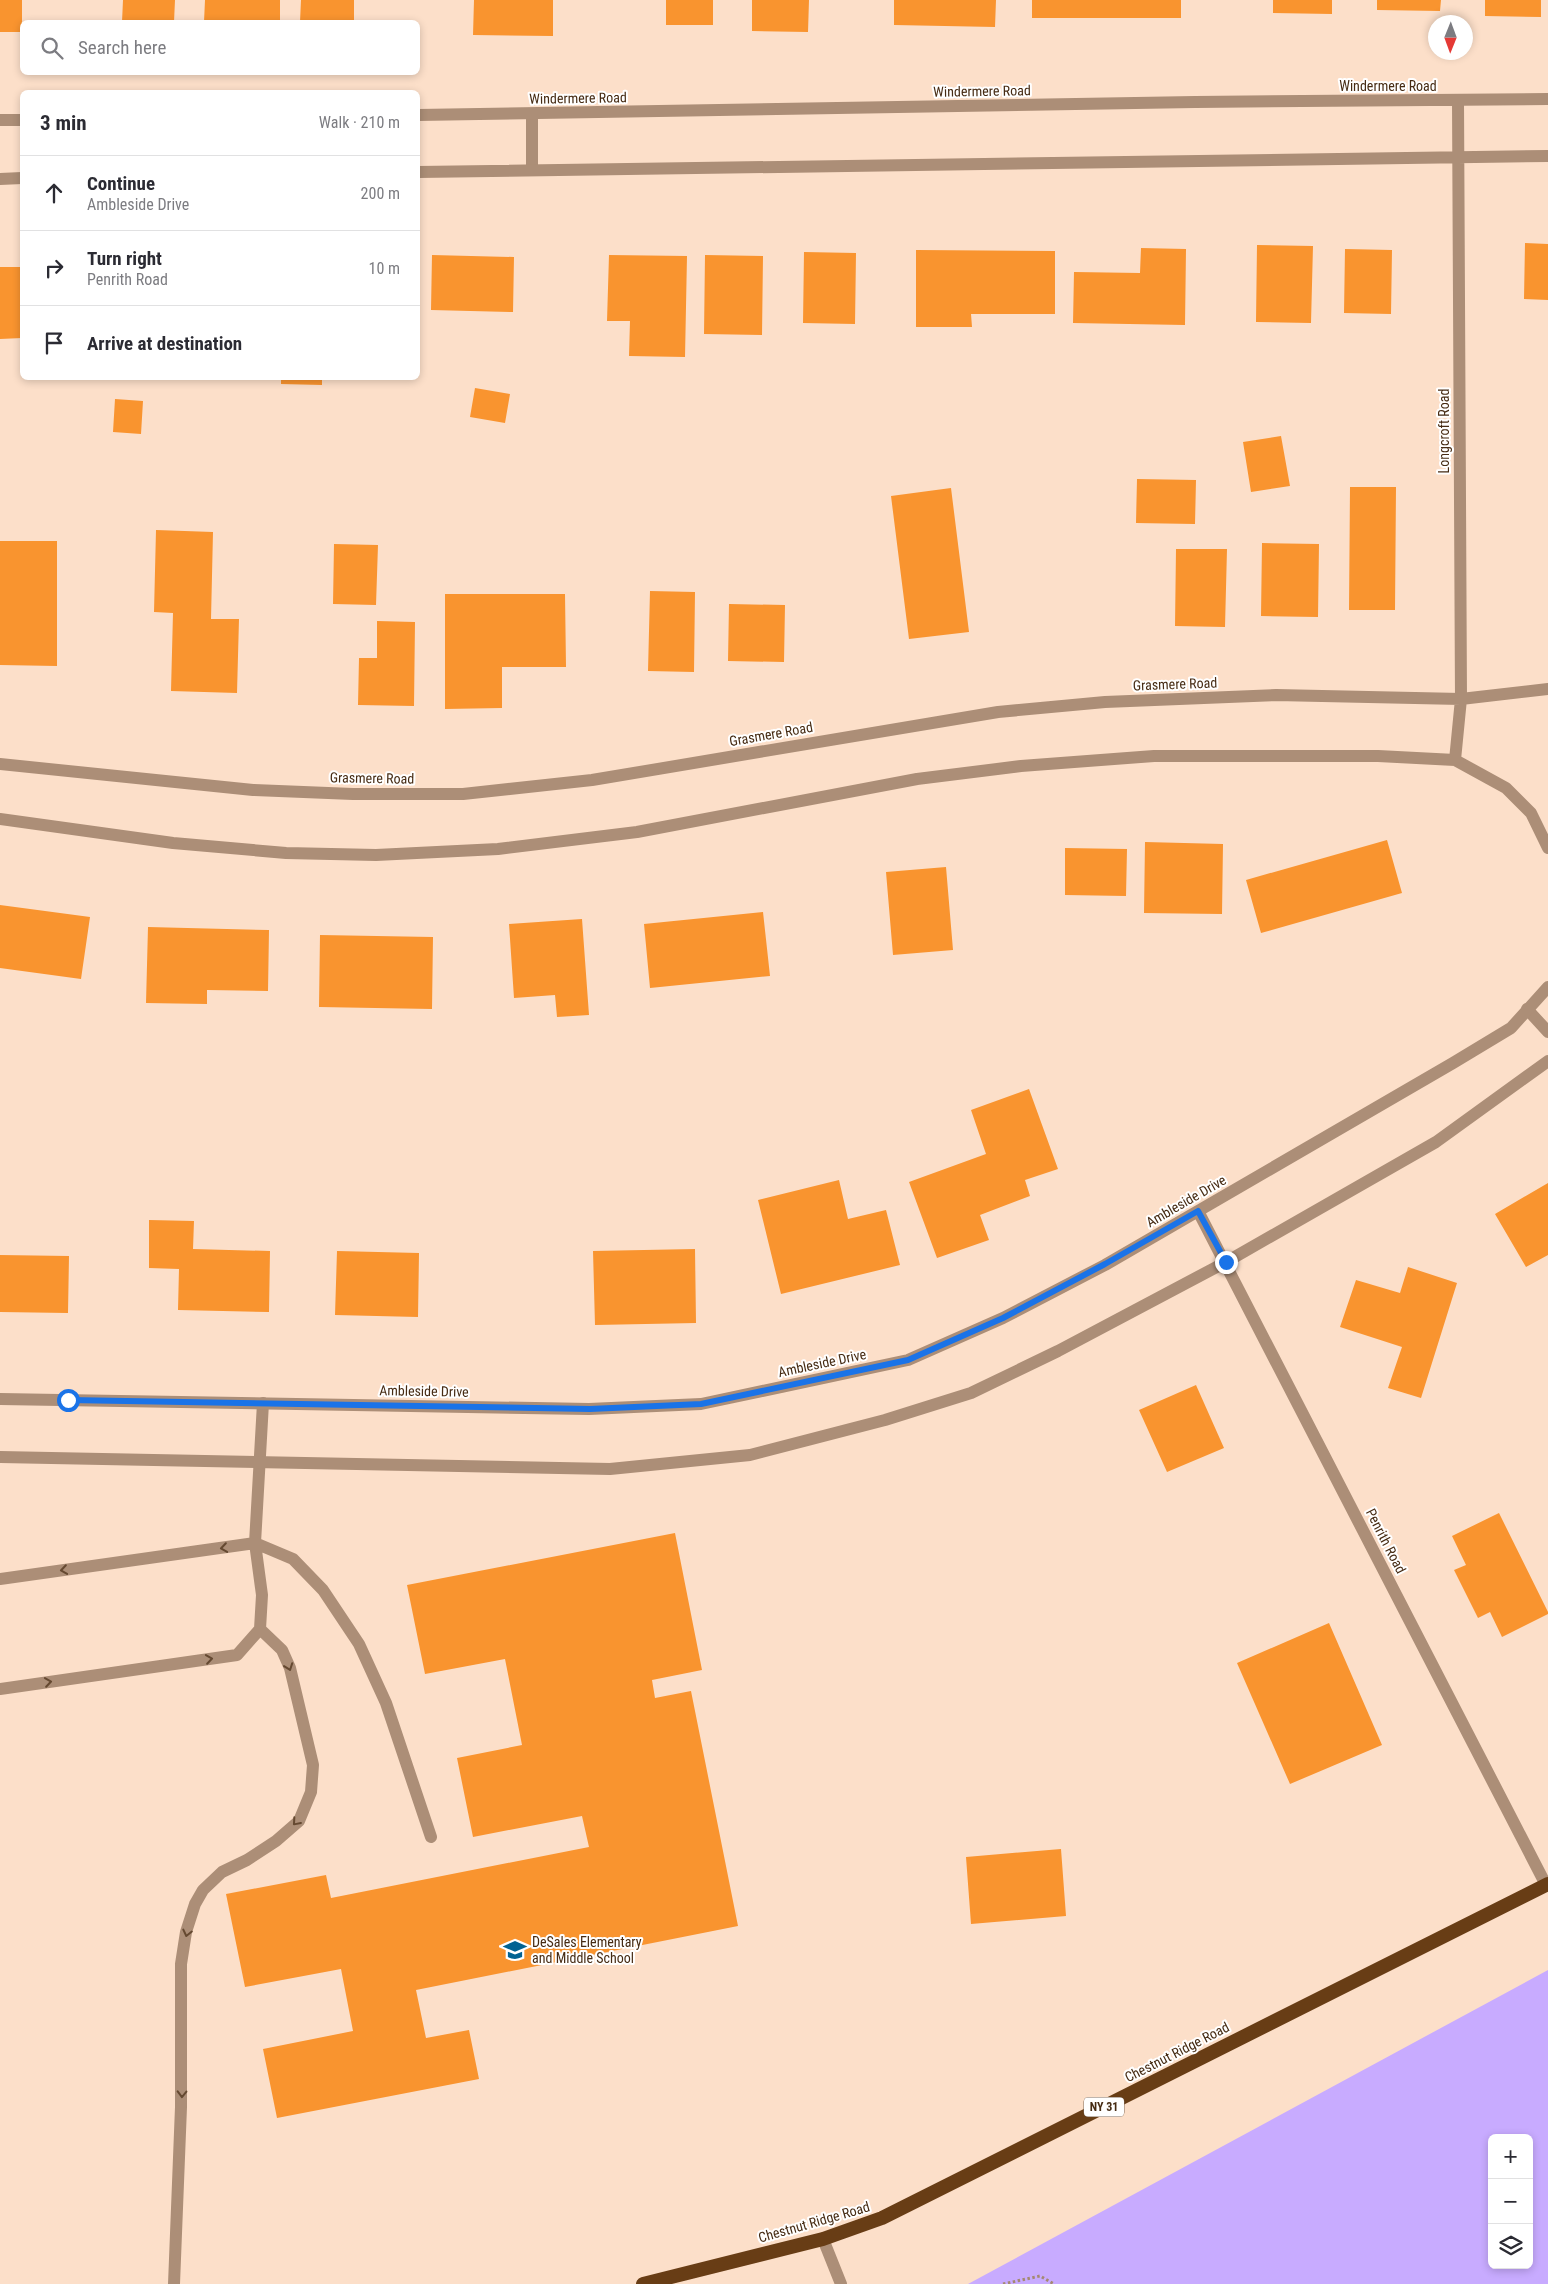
<!DOCTYPE html>
<meta charset="utf-8">
<style>
:root{--surface:#fff;--page:#f7f7f7;--text:#2b2b33;--muted:#7c7c81;--line:#e1e1e2}
body{margin:0;font-family:"Roboto Condensed",sans-serif;background:var(--page);color:var(--text)}
.controls{position:absolute;right:15px;bottom:15px;display:grid;overflow:hidden;border-radius:8px;box-shadow:0 2px 8px #0003}
.controls button{width:45px;height:45px;display:grid;place-items:center;padding:0;border:0;border-bottom:1px solid var(--line);background:var(--surface);color:var(--text);font:25px sans-serif}
.compass{position:absolute;left:1428px;top:15px;width:45px;height:45px;border-radius:50%;background:var(--surface);box-shadow:0 2px 8px #0003;rotate:181deg}
.stop{position:absolute;width:15px;height:15px;margin:-11px;border:4px solid #1a73e8;border-radius:50%;background:#fff}
.stop.end{background:#1a73e8;border-color:#fff;box-shadow:0 1px 5px #0008}
.list{margin:0;padding:0;list-style:none}
h2{display:flex;justify-content:space-between;align-items:center;height:65px;margin:0;padding:0 20px;font-size:21px}
h2 small{font-size:16px;font-weight:400;color:var(--muted)}
.list li{display:grid;grid-template-columns:32px 1fr auto;gap:15px;align-items:center;box-sizing:border-box;height:75px;padding:0 20px;border-top:1px solid var(--line)}
.list b{display:block;font-size:19px;white-space:nowrap}
.list p{margin:0;font-size:16px;white-space:nowrap;color:var(--muted)}
.list em{font-size:16px;font-style:normal;color:var(--muted)}
.icon{flex:none;width:28px;height:28px;fill:none;stroke:currentColor;stroke-width:2;stroke-linecap:round;stroke-linejoin:round}
.map{position:relative;flex:none;width:1548px;height:2284px;overflow:hidden}
.search{position:absolute;background:var(--surface);box-shadow:0 2px 8px #0003;left:20px;top:20px;width:400px;height:55px;display:flex;align-items:center;gap:12px;box-sizing:border-box;padding:0 18px;border-radius:8px;color:var(--muted);font-size:19px}
.panel{position:absolute;background:var(--surface);box-shadow:0 2px 8px #0003;left:20px;top:90px;width:400px;height:290px;border-radius:8px}
.map>svg:first-child{display:block}
.green{fill:#c8abff;fill-rule:evenodd}
.building{fill:#f9942f}
.lines{fill:none;stroke-linecap:round;stroke-linejoin:round}
.path{stroke:#a58972;stroke-width:3;stroke-dasharray:2.5 2.5;stroke-linecap:butt}
.service{stroke:#ac8e77;stroke-width:12}
.minor{stroke:#ac8e77;stroke-width:12}
.tertiary{stroke:#ac8e77;stroke-width:12}
.trunk{stroke:#683d15;stroke-width:14}
.oneway{stroke:#654931}
.route{stroke:#1a73e8;stroke-width:6}
.labels{text-anchor:middle;dominant-baseline:central;stroke-width:4;stroke-linejoin:round;paint-order:stroke}
.shield{fill:#fff;stroke:#7e6b5a;stroke-width:1}
.shield-label{font-size:12px;font-weight:bold;fill:#462b13}
.street-label{font-size:14px;fill:#462b13;stroke:#fff}
.poi-label{font-size:14px;fill:#462b13;stroke:#fff;text-anchor:start}
</style>
<div class="map">
<svg width="1548" height="2284" viewBox="0 0 1548 2284">
<rect width="100%" height="100%" fill="#fcdfc9"/>
<path class="green" d="M1548 1970V2284H968ZM1492 2138H1529V2265H1492Z"/>
<path class="building" d="M0 0H22V32H0Z
M123 0H175L174 22H122Z
M205 0H280V22H204Z
M301 0H354V22H300Z
M474 0H553V36L473 35Z
M666 0H713V25H666Z
M752 0H809L808 32 752 31Z
M894 0H996L995 27 894 25Z
M1032 0H1181V18H1032Z
M1273 0H1332V14L1273 13Z
M1377 0H1441L1440 11 1377 10Z
M1485 0H1541V17L1485 16Z
M1525 243 1548 244V300L1524 299Z
M1257 245 1313 246 1311 323 1256 322Z
M1141 248 1186 249 1185 325 1073 323 1074 272 1140 273Z
M1345 249 1392 250 1391 314 1344 313Z
M916 250 1055 251V314H971L972 327H916Z
M804 252 856 253 855 324 803 323Z
M432 255 514 257 513 312 431 310Z
M609 255 687 256 685 357 629 356 630 321H607Z
M705 255 763 256 762 335 704 334Z
M0 267H22V338L0 339Z
M281 378H322V385L281 384Z
M475 388 510 394 505 423 470 417Z
M115 399 143 401 141 434 113 432Z
M1281 436 1290 486 1251 492 1243 442Z
M1137 479 1196 480 1195 524 1136 523Z
M1350 487H1396L1395 610H1349Z
M951 488 969 632 909 639 891 496Z
M156 530 213 532 211 619H239L237 693 171 691 173 613 154 612Z
M0 541H57V666L0 665Z
M1262 543 1319 544 1318 617 1261 616Z
M334 544 378 545 376 605 333 604Z
M1176 549H1227L1225 627 1175 626Z
M650 591 695 592 694 672 648 671Z
M445 594H565L566 667H502V708L445 709Z
M729 604 785 605 784 662 728 661Z
M377 621 415 622 414 706 358 705 359 658H377Z
M1387 840 1402 893 1261 933 1246 880Z
M1145 842 1223 844 1222 914 1144 913Z
M1065 848 1127 849 1126 896 1065 895Z
M946 867 953 950 893 955 886 872Z
M0 905 90 917 81 979 0 968Z
M763 912 770 976 650 988 644 924Z
M582 919 589 1015 557 1017 555 995 514 998 509 924Z
M148 927 269 930 268 991 207 990V1004L146 1003Z
M320 935 433 937 432 1009 319 1007Z
M1029 1089 1058 1169 1025 1180 1030 1196 980 1215 989 1240 937 1258 909 1182 986 1154 971 1110Z
M839 1180 848 1219 886 1210 900 1265 781 1294 758 1200Z
M1548 1183V1255L1526 1267 1495 1214Z
M149 1220 194 1221 193 1249 270 1251 269 1312 178 1310 179 1269 149 1268Z
M695 1249 696 1323 595 1325 593 1251Z
M337 1251 419 1253 418 1317 335 1315Z
M0 1255 69 1256 68 1313 0 1312Z
M1408 1267 1457 1283 1421 1398 1388 1388 1402 1347 1340 1327 1356 1280 1400 1293Z
M1196 1385 1224 1448 1167 1472 1139 1410Z
M1499 1513 1548 1612V1614L1502 1637 1490 1612 1478 1618 1454 1570 1466 1565 1452 1536Z
M675 1533 702 1670 652 1680 655 1698 691 1691 738 1926 416 1990 426 2038 469 2030 479 2079 277 2118 263 2049 353 2031 341 1969 245 1987 226 1894 326 1875 331 1898 589 1847 582 1816 473 1837 457 1758 522 1745 505 1659 425 1674 407 1585Z
M1329 1623 1382 1745 1290 1784 1237 1663Z
M1061 1849 1066 1916 971 1924 966 1857Z"/>
<g class="lines">
<path class="path" d="M1003 2284 1040 2276 1054 2284"/>
<path class="service" d="M532 170V114
M1527 1009 1548 1032
M263 1403 255 1543 293 1559 323 1590 359 1644 386 1703 431 1837
M0 1579 255 1543 262 1595 260 1629 237 1655 0 1689
M174 2284 181 2107V1964L186 1932 195 1904 203 1890 222 1872 247 1860 276 1841 299 1821 311 1792 313 1765 290 1668 282 1650 260 1629"/>
<path class="minor" d="M418 115 1195 102 1548 99
M0 120H22
M418 172 1548 156
M0 179 22 178
M1455 760 1461 699 1458 101
M0 764 253 790 353 794H463L592 780 998 712 1105 702 1276 695 1461 699 1548 689
M0 819 173 843 286 853 376 855 498 849 637 832 917 779 1021 766 1154 756H1378L1455 760 1506 788 1531 813 1548 848
M1198 1211 1546 1885
M0 1399 589 1409 701 1404 908 1360 1003 1318 1105 1265 1453 1063 1511 1028 1548 987
M0 1457 610 1469 750 1455 885 1420 971 1393 1058 1351 1226 1262 1436 1142 1548 1061"/>
<path class="tertiary" d="M823 2239 841 2284"/>
<path class="trunk" d="M643 2284 823 2239 882 2218 1548 1884"/>
</g>
<defs><path id="oneway-chevron" d="M-2-3.5L2.5 0L-2 3.5" fill="none" stroke-width="1.6" stroke-linecap="round" stroke-linejoin="round" transform="scale(1.25)"/></defs>
<g class="oneway">
<use href="#oneway-chevron" transform="translate(224 1548) rotate(172)"/>
<use href="#oneway-chevron" transform="translate(64 1570) rotate(172)"/>
<use href="#oneway-chevron" transform="translate(209 1659) rotate(-8)"/>
<use href="#oneway-chevron" transform="translate(289 1667) rotate(70)"/>
<use href="#oneway-chevron" transform="translate(48 1682) rotate(-8)"/>
<use href="#oneway-chevron" transform="translate(296 1822) rotate(131)"/>
<use href="#oneway-chevron" transform="translate(187 1933) rotate(103)"/>
<use href="#oneway-chevron" transform="translate(182 2094) rotate(91)"/>
</g>
<g class="lines">
<path class="route" d="M68 1400 590 1409 701 1404 908 1360 1003 1318 1105 1264 1198 1211 1226 1262"/>
</g>
<defs>
<symbol id="school-bare" viewBox="-9 -9 18 18"><path d="M0-5L7-2L0 1L-7-2ZM-4 1L0 2.5L4 1V4Q0 6-4 4Z" fill="#016292" stroke="#fff" stroke-width="2.5" paint-order="stroke"/></symbol>
</defs>
<g fill-rule="evenodd">
<use href="#school-bare" x="499" y="1934" width="32" height="32"/>
</g>
<g class="labels">
<rect class="shield" x="1084" y="2097.5" width="40" height="19" rx="4"/>
<g class="shield-label">
<text x="1104" y="2107">NY 31</text>
</g>
<g class="street-label">
<text x="1388" y="86">Windermere Road</text>
<text transform="translate(982 91) rotate(-1)">Windermere Road</text>
<text transform="translate(578 98) rotate(-1)">Windermere Road</text>
<text transform="translate(1444 431) rotate(-90)">Longcroft Road</text>
<text transform="translate(1175 684) rotate(-2)">Grasmere Road</text>
<text transform="translate(771 734) rotate(-10)">Grasmere Road</text>
<text transform="translate(372 778) rotate(1)">Grasmere Road</text>
<text transform="translate(1186 1201) rotate(-30)">Ambleside Drive</text>
<text transform="translate(822 1363) rotate(-12)">Ambleside Drive</text>
<text transform="translate(424 1391) rotate(1)">Ambleside Drive</text>
<text transform="translate(1386 1541) rotate(63)">Penrith Road</text>
<text transform="translate(1177 2052) rotate(-27)">Chestnut Ridge Road</text>
<text transform="translate(814 2222) rotate(-16)">Chestnut Ridge Road</text>
</g>
<g class="poi-label">
<text x="532" y="1942">DeSales Elementary<tspan x="532" dy="16">and Middle School</tspan></text>
</g>
</g>
</svg>
<div class="controls">
<button>+</button>
<button>−</button>
<button><svg class="icon" aria-label="layers" viewBox="0 0 24 24"><path d="M12 4l9 5-9 5-9-5zM3 14l9 5 9-5"/></svg></button>
</div>
<svg class="compass" viewBox="-18 -18 36 36"><path d="M0-13l5 13h-10z" fill="#e53935"/><path d="M0 13l5-13h-10z" fill="#7c7c81"/></svg>
<div class="stop" style="left:68px;top:1400px"></div>
<div class="stop end" style="left:1226px;top:1262px"></div>
<div class="search"><svg class="icon" aria-label="search" viewBox="0 0 24 24"><circle cx="10" cy="10" r="6"/><path d="M15 15l6 6"/></svg>Search here</div>
<section class="panel">
<h2>3 min<small>Walk · 210 m</small></h2>
<ul class="list">
<li><svg class="icon" aria-label="ahead" viewBox="0 0 24 24"><path d="M12 20V5M6 11l6-6 6 6"/></svg><div><b>Continue</b><p>Ambleside Drive</p></div><em>200 m</em></li>
<li><svg class="icon" aria-label="right" viewBox="0 0 24 24"><path d="M7 20v-9h11M14 6l5 5-5 5"/></svg><div><b>Turn right</b><p>Penrith Road</p></div><em>10 m</em></li>
<li><svg class="icon" aria-label="arrive" viewBox="0 0 24 24"><path d="M6 21V4h12l-3 4 3 4H6"/></svg><div><b>Arrive at destination</b></div></li>
</ul>
</section>
</div>
